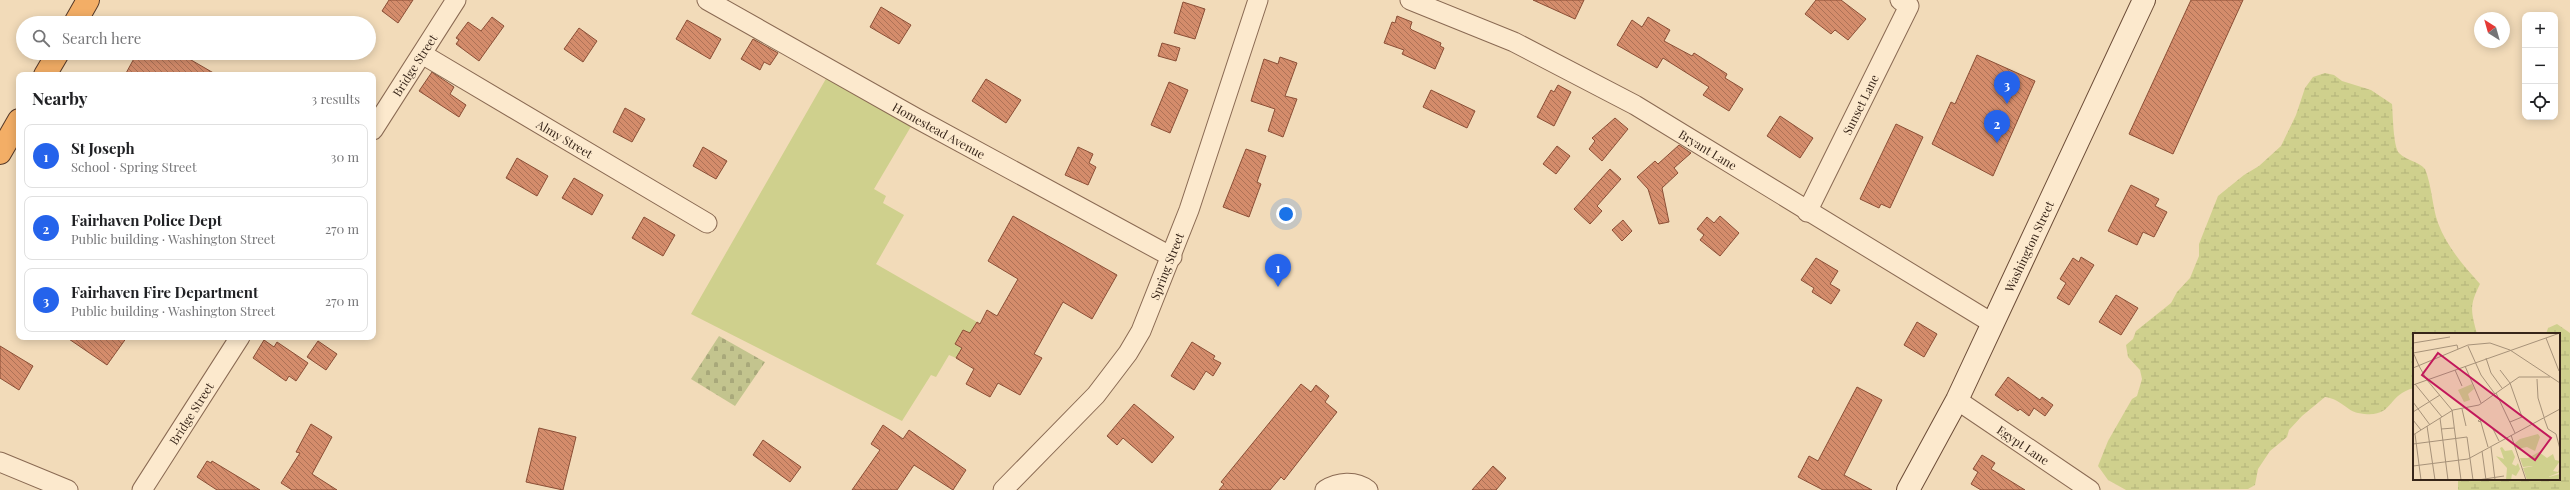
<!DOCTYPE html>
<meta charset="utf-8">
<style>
:root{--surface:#fff;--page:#f6f6f6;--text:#202124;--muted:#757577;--line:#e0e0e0;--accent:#2563eb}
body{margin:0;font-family:"Playfair Display",serif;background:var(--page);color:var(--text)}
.controls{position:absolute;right:12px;top:12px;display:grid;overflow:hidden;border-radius:8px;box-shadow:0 2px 10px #0003}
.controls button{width:36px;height:36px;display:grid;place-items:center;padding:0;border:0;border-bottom:1px solid var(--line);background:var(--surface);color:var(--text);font:20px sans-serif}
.compass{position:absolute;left:2474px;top:12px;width:36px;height:36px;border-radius:50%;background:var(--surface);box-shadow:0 2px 10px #0003;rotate:323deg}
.you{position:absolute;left:1286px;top:214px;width:14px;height:14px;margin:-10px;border:3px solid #fff;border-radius:50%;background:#1a73e8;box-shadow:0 0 0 6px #1a73e833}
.badge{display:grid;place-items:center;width:26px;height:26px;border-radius:50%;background:var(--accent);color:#fff;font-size:13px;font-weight:700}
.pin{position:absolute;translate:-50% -33px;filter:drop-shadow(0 1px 2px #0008)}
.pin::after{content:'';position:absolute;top:21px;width:14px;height:12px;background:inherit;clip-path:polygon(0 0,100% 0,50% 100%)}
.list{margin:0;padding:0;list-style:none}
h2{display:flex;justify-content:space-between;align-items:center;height:52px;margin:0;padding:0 16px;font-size:17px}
h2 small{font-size:13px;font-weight:400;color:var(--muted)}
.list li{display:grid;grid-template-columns:26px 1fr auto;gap:12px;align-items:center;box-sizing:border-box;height:64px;margin:0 8px 8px;padding:0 8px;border:1px solid var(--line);border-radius:8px}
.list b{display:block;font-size:15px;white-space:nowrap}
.list p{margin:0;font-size:13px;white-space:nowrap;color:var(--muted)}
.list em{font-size:13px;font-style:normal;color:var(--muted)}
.icon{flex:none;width:22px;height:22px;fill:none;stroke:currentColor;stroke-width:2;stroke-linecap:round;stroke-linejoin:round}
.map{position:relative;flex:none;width:2570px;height:490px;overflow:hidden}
.search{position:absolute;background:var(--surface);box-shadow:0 2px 10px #0003;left:16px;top:16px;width:360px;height:44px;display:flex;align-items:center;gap:10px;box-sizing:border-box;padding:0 14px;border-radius:22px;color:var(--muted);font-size:15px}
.panel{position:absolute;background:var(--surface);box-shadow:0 2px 10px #0003;left:16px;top:72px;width:360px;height:268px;border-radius:8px}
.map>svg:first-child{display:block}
.green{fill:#cfd08d}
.wetland{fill:url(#wetland-marsh)}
.cemetery{fill:url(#cemetery-stones)}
.building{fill:url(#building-back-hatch);stroke:#8b4f36}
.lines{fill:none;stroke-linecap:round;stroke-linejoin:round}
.minor-casing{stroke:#8a6a53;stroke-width:21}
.secondary-casing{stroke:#6b4b36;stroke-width:24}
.trunk-casing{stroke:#563928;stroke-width:24}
.minor{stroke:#fce9cd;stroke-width:19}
.secondary{stroke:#fce9cd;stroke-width:22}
.trunk{stroke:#f3ae66;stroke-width:22}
.labels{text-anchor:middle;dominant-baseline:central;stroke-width:3;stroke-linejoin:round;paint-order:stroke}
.street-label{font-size:12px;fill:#372519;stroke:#f9e6ca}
.inset-road{fill:none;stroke:#a79279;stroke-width:1}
.view{fill:#c2185b;fill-opacity:0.15;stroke:#c2185b;stroke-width:2}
.inset-edge{fill:none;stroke:#372519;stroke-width:2}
</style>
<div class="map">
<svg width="2570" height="490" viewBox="0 0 2570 490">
<defs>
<pattern id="wetland-marsh" width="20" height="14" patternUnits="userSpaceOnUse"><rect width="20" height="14" fill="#cfd08d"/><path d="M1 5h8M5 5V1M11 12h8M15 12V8" fill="none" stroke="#b2b279"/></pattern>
<pattern id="cemetery-stones" width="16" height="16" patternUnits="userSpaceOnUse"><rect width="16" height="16" fill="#c3c48e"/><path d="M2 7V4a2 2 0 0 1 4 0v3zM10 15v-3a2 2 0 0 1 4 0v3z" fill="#a8a87a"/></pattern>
<pattern id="building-back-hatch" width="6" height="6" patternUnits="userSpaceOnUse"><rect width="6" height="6" fill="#d48c6b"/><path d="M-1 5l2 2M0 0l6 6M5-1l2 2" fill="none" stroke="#ad7257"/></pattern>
</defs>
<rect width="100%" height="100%" fill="#f2dbb9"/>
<path class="green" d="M831 70 916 118 874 189 886 196 883 203 904 215 876 264 977 322 970 333 963 330 955 344 962 348 956 358 949 355 936 377 931 375 902 421 691 314Z"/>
<path class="wetland" d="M2325 73 2334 75 2342 81 2371 90 2392 104C2393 114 2393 146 2399 153 2407 161 2418 161 2425 169 2432 186 2432 206 2438 223 2447 247 2463 265 2480 284 2469 306 2471 311 2477 334H2414V388C2385 395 2395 420 2358 413 2347 411 2341 399 2325 397L2302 416 2289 430 2287 437 2270 451 2258 469 2255 485 2248 489 2126 490 2108 480 2098 466 2108 441 2132 399 2137 396 2142 379 2140 370 2128 357 2126 345 2133 339 2136 331 2171 303 2177 292 2190 278 2199 256V244L2218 196 2244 175 2259 166 2281 146 2296 115 2305 88 2313 77Z
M2557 324 2570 333V490H2458V479H2559V334H2546L2548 328Z"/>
<path class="cemetery" d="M719 336 765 362 735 406 691 379Z"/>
<path class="building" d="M389 0H413L398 23 382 11Z
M1533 0H1584L1575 19Z
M1816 0H1841L1866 19 1848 40 1835 30 1831 34 1805 14Z
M2191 0H2243L2173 154 2129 134Z
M1183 2 1205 9 1195 39 1174 33Z
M881 7 911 25 899 44 870 27Z
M1397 16 1412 22 1410 28 1412 30 1441 43 1440 46 1444 48 1435 69 1402 54 1404 50 1384 43 1392 22 1395 23Z
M492 17 504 26 479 61 456 44 459 40 456 38 468 22 481 31Z
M1648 17 1670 30 1664 41 1692 56 1694 53 1727 74 1725 78 1743 89 1729 111 1703 95 1709 87 1663 58 1657 68 1617 45 1632 20 1642 27Z
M687 20 721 39 710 59 676 39Z
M579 28 597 41 583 62 564 49Z
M753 39 778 53 770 65 764 62 760 70 741 59Z
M1162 43 1180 48 1176 61 1158 56Z
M137 53H179L217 75H125Z
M1977 55 2035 81 1993 176 1932 144 1951 102 1955 104Z
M1280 57 1297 63 1285 96 1297 99 1283 137 1268 131 1275 109 1251 101 1264 59 1278 64Z
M432 72 454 87 450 94 466 105 459 117 419 91Z
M986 79 1021 100 1006 123 972 101Z
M1169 82 1188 90 1170 133 1151 125Z
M1558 85 1571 92 1554 126 1537 117 1551 90 1554 92Z
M1431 90 1475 111 1467 128 1423 107Z
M625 108 645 119 632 142 613 132Z
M1780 116 1813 138 1800 158 1767 136Z
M1615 118 1628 129 1602 161 1589 149 1595 141 1592 138Z
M1896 124 1923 137 1890 208 1881 204 1879 208 1860 199Z
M1679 145 1691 153 1674 168 1678 173 1662 188 1669 222 1659 224 1648 189 1637 177 1655 161 1658 164Z
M1557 146 1570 156 1556 174 1543 164Z
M703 147 727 161 716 179 693 166Z
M1078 147 1093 154 1089 163 1096 167 1088 185 1065 175Z
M1246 149 1266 156 1257 182 1261 184 1249 217 1223 207Z
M517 158 548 176 537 196 506 178Z
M1610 169 1621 179 1597 206 1602 211 1590 224 1574 209Z
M574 178 603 195 592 215 562 198Z
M2131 185 2159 199 2155 206 2167 212 2154 237 2143 232 2137 245 2108 231Z
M1013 216 1117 275 1092 319 1063 302 1034 354 1042 358 1020 395 998 383 990 397 966 384 974 369 956 358 962 348 955 344 963 330 970 333 977 322 980 324 987 310 997 316 1018 279 988 261Z
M1720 216 1739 233 1720 256 1700 240 1704 235 1697 229 1707 217 1714 223Z
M644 217 675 235 663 256 632 238Z
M1623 220 1632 231 1622 241 1612 230Z
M2081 257 2094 265 2069 305 2057 298 2066 283 2060 279 2073 258 2079 262Z
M1816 258 1838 271 1830 284 1840 290 1831 304 1812 292 1814 288 1801 280Z
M2116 295 2138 308 2121 335 2099 322Z
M1917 322 1937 334 1924 357 1904 345Z
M66 337H127L107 365Z
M264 340 274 347 277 342 308 363 296 381 289 376 286 381 253 358Z
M318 341 337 354 326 370 307 357Z
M1192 342 1215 356 1213 359 1221 363 1213 376 1206 371 1194 390 1171 376Z
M0 346 33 366 19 390 0 378Z
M2008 377 2040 400 2042 397 2053 405 2045 416 2034 408 2029 416 2020 409 2018 411 1995 395Z
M1301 384 1311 392 1316 385 1329 396 1325 402 1337 412 1284 480 1281 477 1270 490H1219L1224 484 1221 482Z
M1857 387 1882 400 1844 475 1872 490H1823L1798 477 1809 456 1818 461Z
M1134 404 1174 437 1152 463 1123 438 1117 445 1107 436Z
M311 424 332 437 312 474 337 490H292L281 483 300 453 296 452Z
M883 425 903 439 909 430 966 470 953 490 914 465 897 490H852L880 450 871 444Z
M539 428 576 437 563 490 526 482Z
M763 440 801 467 790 482 753 455Z
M1982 455 1995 463 1991 469 2025 490H1981L1971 484 1978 472 1973 469Z
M207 461 211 463 212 461 260 490H217L197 477Z
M1493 466 1506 478 1496 490H1472Z"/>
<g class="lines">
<defs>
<g id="minor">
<path id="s1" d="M707 0 916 118 1172 257"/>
<path id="s2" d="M1410 0 1514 42 1635 105 1992 323"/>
<path id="s3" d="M422 54 707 223"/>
<path id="s4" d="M373 130 456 0"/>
<path id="s5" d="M1807 212 1909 6 1900 0"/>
<path id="s6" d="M1957 400 2090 490"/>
<path d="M0 462 68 490"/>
<path id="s7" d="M142 490 240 337"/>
<path id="s8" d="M1003 490 1096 395 1128 353 1141 331 1189 210 1258 0"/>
<path d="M1325 490C1338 482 1355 480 1368 490"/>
</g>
<g id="secondary">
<path id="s9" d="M1908 490 1957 400 2144 0"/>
</g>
<path id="trunk" d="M75 23 88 0
M45 75 58 53
M0 153 19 120"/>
</defs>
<use href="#minor" class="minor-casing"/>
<use href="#secondary" class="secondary-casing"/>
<use href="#trunk" class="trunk-casing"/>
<use href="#minor" class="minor"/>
<use href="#secondary" class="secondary"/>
<use href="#trunk" class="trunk"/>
</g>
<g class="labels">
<g class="street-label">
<text stroke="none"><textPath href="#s4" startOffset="77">Bridge Street</textPath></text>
<text stroke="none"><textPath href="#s5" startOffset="120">Sunset Lane</textPath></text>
<text stroke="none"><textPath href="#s1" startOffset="266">Homestead Avenue</textPath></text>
<text stroke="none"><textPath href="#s3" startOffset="166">Almy Street</textPath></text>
<text stroke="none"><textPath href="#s2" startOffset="334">Bryant Lane</textPath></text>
<text stroke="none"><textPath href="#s9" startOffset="272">Washington Street</textPath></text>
<text stroke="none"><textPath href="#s8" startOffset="281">Spring Street</textPath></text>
<text stroke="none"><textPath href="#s7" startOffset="91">Bridge Street</textPath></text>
<text stroke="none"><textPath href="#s6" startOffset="80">Egypt Lane</textPath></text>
</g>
</g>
<g transform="translate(2413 333)">
<rect width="147" height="147" fill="#f2dbb9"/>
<path d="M59 51 61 56 55 61 57 67 51 69 45 57ZM131 131 136 144 147 141V147H114L110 135Z" fill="#cfd08d"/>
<path d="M125 101 127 104 122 118 114 114 104 116 102 110 107 106ZM89 114 92 118 99 117 102 124 99 131 103 133 105 130 107 136 103 143 99 141 98 147H93L94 135 83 123 91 126 87 115ZM126 119 134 125 140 121 142 127 147 128 140 138 145 139 147 133V139L133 145 132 140 129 141 127 146 116 147 117 141 123 136 119 133 110 134 107 125H115Z" fill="#cfd08d"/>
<path class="inset-road" d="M133 5 146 38M0 10 37 4M55 13 68 42 82 61M0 19 6 33M0 20 44 12 45 16M73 25 78 40 89 55M6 33 14 47 39 77 48 147M52 33 68 70M0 35 55 12 77 10 97 17 147 50M42 37 49 53M87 37 97 50 109 84 97 89M124 46 125 65 131 84M2 51 29 84M0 52 147 0M83 60 102 100M0 69 17 92M49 76 53 93M0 79 27 62M27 85 35 147M131 85 135 96 143 101 147 116M0 87 8 97M68 89 65 88 67 86 75 114M14 93 22 147M28 96 41 95M80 96 86 108M2 101 8 147M0 102 40 77 66 72 106 44H137M98 102 113 147M0 111 54 104 60 147M78 114 82 147M69 118 73 147M0 133 55 126 147 76M65 147 91 143"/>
<path class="view" d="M25 20 138 105 122 127 9 42Z"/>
<rect width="147" height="147" class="inset-edge"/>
</g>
</svg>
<div class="controls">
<button>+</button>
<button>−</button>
<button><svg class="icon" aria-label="locate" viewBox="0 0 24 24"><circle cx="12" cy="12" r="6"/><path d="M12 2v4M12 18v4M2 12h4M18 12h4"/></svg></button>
</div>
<svg class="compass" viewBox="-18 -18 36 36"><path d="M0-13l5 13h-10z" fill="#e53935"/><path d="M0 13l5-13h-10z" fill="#757577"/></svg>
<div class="you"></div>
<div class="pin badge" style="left:1278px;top:287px">1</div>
<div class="pin badge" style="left:1997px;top:143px">2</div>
<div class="pin badge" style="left:2007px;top:104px">3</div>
<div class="search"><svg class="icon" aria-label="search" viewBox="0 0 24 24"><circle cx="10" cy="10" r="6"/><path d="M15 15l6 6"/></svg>Search here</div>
<section class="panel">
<h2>Nearby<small>3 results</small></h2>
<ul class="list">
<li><span class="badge">1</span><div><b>St Joseph</b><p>School · Spring Street</p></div><em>30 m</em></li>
<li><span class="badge">2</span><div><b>Fairhaven Police Dept</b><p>Public building · Washington Street</p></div><em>270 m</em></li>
<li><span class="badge">3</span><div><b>Fairhaven Fire Department</b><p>Public building · Washington Street</p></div><em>270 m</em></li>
</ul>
</section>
</div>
